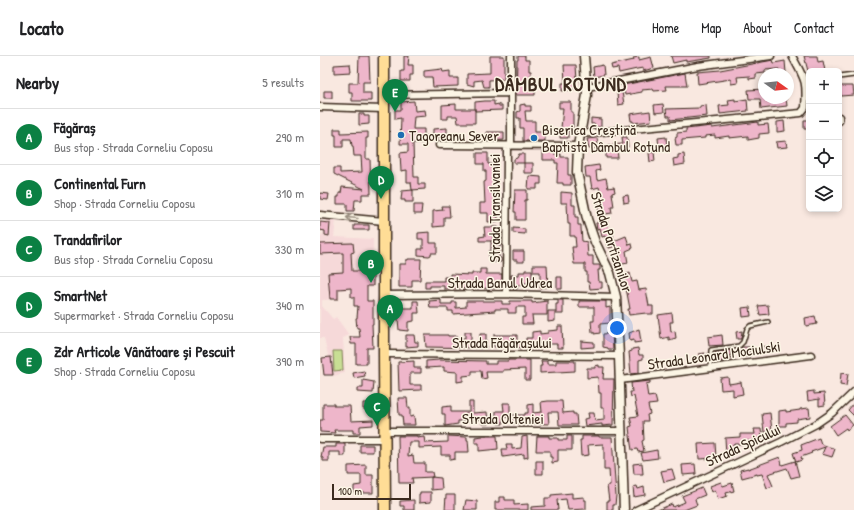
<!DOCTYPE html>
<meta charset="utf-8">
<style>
:root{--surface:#fff;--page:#f2f2f2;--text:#202124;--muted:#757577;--line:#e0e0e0;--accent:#0b8043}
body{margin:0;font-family:"Patrick Hand",sans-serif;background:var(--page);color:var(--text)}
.controls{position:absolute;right:12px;top:12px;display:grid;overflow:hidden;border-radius:6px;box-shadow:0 2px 6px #0003}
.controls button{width:36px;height:36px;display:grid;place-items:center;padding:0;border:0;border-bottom:1px solid var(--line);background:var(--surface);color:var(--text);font:20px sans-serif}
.compass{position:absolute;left:438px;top:12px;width:36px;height:36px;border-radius:50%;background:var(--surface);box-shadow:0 2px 6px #0003;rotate:105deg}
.scale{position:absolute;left:12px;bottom:10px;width:79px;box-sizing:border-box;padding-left:4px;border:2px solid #3b2a1e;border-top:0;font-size:11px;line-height:14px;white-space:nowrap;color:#3b2a1e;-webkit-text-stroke:3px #fcf5e5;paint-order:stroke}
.you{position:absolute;left:297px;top:272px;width:14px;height:14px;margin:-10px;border:3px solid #fff;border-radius:50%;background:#1a73e8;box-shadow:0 0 0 6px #1a73e833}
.badge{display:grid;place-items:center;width:26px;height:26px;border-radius:50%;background:var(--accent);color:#fff;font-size:13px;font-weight:700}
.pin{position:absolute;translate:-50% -33px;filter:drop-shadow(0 1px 2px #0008)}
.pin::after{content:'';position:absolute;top:21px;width:14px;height:12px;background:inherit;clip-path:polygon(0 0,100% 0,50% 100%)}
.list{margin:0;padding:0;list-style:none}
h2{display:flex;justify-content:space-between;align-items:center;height:52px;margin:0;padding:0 16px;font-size:17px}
h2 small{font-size:13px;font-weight:400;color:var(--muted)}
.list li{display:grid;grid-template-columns:26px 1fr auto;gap:12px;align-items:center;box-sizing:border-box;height:56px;padding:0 16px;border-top:1px solid var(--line)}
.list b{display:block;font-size:15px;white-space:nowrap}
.list p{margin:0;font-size:13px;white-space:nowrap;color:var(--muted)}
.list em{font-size:13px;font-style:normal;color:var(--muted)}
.icon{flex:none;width:22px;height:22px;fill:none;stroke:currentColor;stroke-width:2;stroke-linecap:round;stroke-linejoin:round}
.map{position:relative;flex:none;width:534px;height:454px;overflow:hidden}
header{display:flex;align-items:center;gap:24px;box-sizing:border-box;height:56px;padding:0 20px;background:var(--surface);border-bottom:1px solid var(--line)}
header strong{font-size:19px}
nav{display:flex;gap:22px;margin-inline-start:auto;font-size:14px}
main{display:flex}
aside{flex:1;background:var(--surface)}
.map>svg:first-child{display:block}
.built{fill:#f6d9d9}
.green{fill:#c8de94;stroke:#828459}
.building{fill:#eeb6ca;stroke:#3b2a1e}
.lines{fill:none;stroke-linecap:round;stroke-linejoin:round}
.service-casing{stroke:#3b2a1e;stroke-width:6}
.minor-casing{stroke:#3b2a1e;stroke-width:9}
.tertiary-casing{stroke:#3b2a1e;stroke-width:11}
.primary-casing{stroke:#3b2a1e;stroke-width:13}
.service{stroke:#fcf5e5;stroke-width:3}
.minor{stroke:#fcf5e5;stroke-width:6}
.tertiary{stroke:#fcf5e5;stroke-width:8}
.primary{stroke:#ffdd96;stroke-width:10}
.oneway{stroke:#9c9082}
.poi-dot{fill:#1f6fb2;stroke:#fcf5e5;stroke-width:1.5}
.labels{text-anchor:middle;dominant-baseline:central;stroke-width:3;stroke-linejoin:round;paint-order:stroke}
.poi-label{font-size:15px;fill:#3b2a1e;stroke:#fcf5e5;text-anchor:start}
.street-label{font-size:15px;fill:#3b2a1e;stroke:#fcf5e5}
.district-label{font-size:19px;font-weight:bold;letter-spacing:1px;fill:#3b2a1e;stroke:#fcf5e5}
</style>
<header>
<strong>Locato</strong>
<nav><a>Home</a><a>Map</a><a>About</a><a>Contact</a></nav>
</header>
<main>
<aside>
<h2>Nearby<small>5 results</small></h2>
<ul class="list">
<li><span class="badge">A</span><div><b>Făgăraș</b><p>Bus stop · Strada Corneliu Coposu</p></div><em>290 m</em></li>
<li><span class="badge">B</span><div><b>Continental Furn</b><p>Shop · Strada Corneliu Coposu</p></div><em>310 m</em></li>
<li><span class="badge">C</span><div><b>Trandafirilor</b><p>Bus stop · Strada Corneliu Coposu</p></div><em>330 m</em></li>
<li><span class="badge">D</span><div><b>SmartNet</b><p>Supermarket · Strada Corneliu Coposu</p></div><em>340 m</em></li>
<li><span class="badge">E</span><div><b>Zdr Articole Vânătoare și Pescuit</b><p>Shop · Strada Corneliu Coposu</p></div><em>390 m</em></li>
</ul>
</aside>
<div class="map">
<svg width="534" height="454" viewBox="0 0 534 454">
<rect width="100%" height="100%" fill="#f9e8e0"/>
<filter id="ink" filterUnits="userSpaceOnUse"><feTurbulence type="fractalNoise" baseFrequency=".025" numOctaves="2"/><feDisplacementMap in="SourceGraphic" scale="8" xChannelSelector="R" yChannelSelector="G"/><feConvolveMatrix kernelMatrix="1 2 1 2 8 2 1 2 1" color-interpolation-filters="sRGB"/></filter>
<g filter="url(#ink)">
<path class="built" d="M5 164H16L14 181 53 183V232L20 234V243L2 244V250L13 263 16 261 29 279 23 282 25 317 13 320 4 282H0V181L3 178Z"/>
<path class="green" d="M13 295H22L23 314 14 315Z"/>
<path class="building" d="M39 0H49L50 26H43V37H51V45H32V36H29V27H38Z
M84 0H89L88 9H93V19H90V25H81V15H84Z
M170 0H184V23L169 24V31H164L162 24 154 25V30L147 28V18L170 17Z
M198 0H205V4H209V15H211L210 34H215V39H196L197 4H198Z
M351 0H391V2L366 6V4L353 7Z
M484 0H497L498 6 503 5 505 15H488Z
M319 1V4L331 1 334 12 323 15V12L317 13 299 17 298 12 292 13 291 9 314 4 313 2Z
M453 4 454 7 465 5 466 17H459V13L445 14V17L436 18V22L429 23V20L417 21 418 27 411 28V23L378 28 377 16 400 14Z
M30 8 31 16 14 17V9Z
M244 9H256L257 25H256L255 33 242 35V27H245Z
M283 9 284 19 274 21 273 11Z
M122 13 123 16 130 15V22H138V30L113 31 112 21H104V15Z
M365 17 367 30H346L347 34 334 35 333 33 322 34V36L305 39 303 29Z
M520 30H533L534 39 521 40Z
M444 33V42H466L467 50 441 53 440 43H429L428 34Z
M4 35H12V42H4Z
M297 36H302L304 48 298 49Z
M415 43V45L427 43 428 55 400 58 399 50 409 49 408 44Z
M94 45 95 55 105 54 106 60 94 61 93 73H104V80L113 79V73L127 72V81H118V84L106 85V87H93L94 121H98V128H105V133L92 134 91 126H87V114L81 115 80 97 88 96V88H80L81 62 75 63V54H81V46Z
M165 45H174V49L179 48V50H182V54L155 55V46Z
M239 46H251V56H253V72H250V74H248V82H240L243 52H239Z
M136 48V53H155V67H138L137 60H128V63H122V49Z
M205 48V50H211V55H205L206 65H215V76H225V85H203V72H200V62H197V56L200 55V49Z
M343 48 344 56 335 57 334 49Z
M386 49 387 60 350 64V60H347L346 53 380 52V50Z
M330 55 331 65 313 67V65H311L310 58Z
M39 58H44V60H49V68L39 69Z
M271 62 281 63V71H276L274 68H271Z
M484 64H489V73H484Z
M464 65 465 75 457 76V66Z
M438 66V69L448 68 449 77 439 78V82L428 84V80L409 82V80L395 82V79L385 80V82L362 84V89H356L355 82 357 81V77L366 76V73L392 70V72Z
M14 73H21V77L48 76V82H46V103H50L51 138H42V144H35L34 155H27V148H17V141H19V137H21L22 131 44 133 14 118V112H20V117L42 116 41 100H34L33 90H32L31 83H23V91H16V79H14Z
M167 76H184V84L167 85Z
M302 81H307L308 91 297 93 298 102H286V96H288L287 89 303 88Z
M346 81 347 90 339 91 338 82Z
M277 82 278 89H275V92L269 93 267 83Z
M466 85 467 91 457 92 456 86Z
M223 95H234V98H241V101H248V119H251V129H243V127H237L238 107H235V104H223Z
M334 96 335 105 330 106 329 97Z
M157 97H168V108H173V121H177L175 160H178V165L168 166V157H160V147H165L164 126 166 125V115H164V108H157Z
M199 98H204V107H194V103L197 102Z
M364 98 365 108 354 110 353 103 358 102V99Z
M204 107H213V117H204Z
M279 109 280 114 276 115 277 124 286 122 288 132 294 131 295 136 292 137 294 151H291L292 157 279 159 278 146H282L279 131 272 133 270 121H266L265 111Z
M209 120 221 121V128H217V133H208Z
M93 134V146H85V144H81L82 135Z
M195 134H207V144H205V164H196V156H194Z
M241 136 252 137V149H255V161H258V169H261V172L262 185 267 186 268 200H273V209H280V214H278L279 226H282V232L270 233 269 226H267V216H265V208H254L252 191H256L255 180H250V168H248L247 147H241Z
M0 137 9 138 8 144 0 143Z
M308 139 309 146 304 147 303 140Z
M94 149H102L101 158H94Z
M122 150H129L130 161H124V170L113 171V155L123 154Z
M287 165 289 173 292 172 294 185 306 180 309 189 312 188 313 192 306 195 308 207 298 209 297 200H300L297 190 289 192 285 180 282 181 280 172 277 173 276 167Z
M0 166 10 167 9 180 5 179V175L0 174Z
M34 169H49V174H34Z
M164 171H178V176H173V185H159V181L165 180Z
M193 172 205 173V178L193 177Z
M110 176V187H117V197H111V199L109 200 98 199V193H103V183H98V177Z
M171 185H181V190H179V202H181V206H171V201H169V195H171Z
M33 187 34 196 31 197 32 215H53V230H47V245H53V268H52L53 292H47V308H36V288H31L30 281H40L39 272H37L36 262H37L38 250H34V241H31V232L18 233V243H10L8 217 23 216V197L0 198V188Z
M193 195H204V206H197V204H193Z
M88 203H101L100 224H92V231H79V208H86V204H88Z
M213 209H227L228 231 220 232V216H213Z
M160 213H166V218H182V232L124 233V230H110V232H105V225H124V221H130V218L152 219V217H160Z
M205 214H212V227H204V229L197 230V233H192L191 219H199V216H205Z
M310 217 312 226 317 225 319 234 326 233 329 250H333V258H327L326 257 309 259 308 253H310L306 232H305L301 220Z
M237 221H242V233H237Z
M121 244V248H132V246H136V252L146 251V245H182V248H190V245H212V247L227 245V259H212L213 268H202V261H205V251H196V257H188V253H175V255L133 258V255H128V252H110L109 245Z
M238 244H243V258H236V248H238Z
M93 245H98L99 257H94V265L88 266V275L79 274 77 252H93Z
M259 245H286V252L290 251V267L280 268V277L274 278V276H272L271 265H274V251H259Z
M448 249 449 258 440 259 438 250Z
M430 251 431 260 423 261 422 252Z
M228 255H235V265L228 266Z
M352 257 353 266H350L351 276 355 275 356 282 349 284V281L341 283 338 259Z
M495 260 497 268 486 270 485 262Z
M238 270H242L243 292H237V288H227V291H222V287L212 288V292L174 291V279H197V286H206V282H212V276L220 275V278L228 277V275L238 274Z
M319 273 321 286 314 287V284L310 285 309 277Z
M422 275 421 283H417L416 276Z
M145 276H151V287L160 286V278H166V292L106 291 105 279H128V280H136V283L145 282Z
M292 277 293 293H288V292L283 291V278Z
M86 279H94L95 286H98V290L86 291Z
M402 279 403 289 389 290 388 281Z
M261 285 274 286V291L261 292Z
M446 290 447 295 439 297 437 292Z
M422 291H429L430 300 422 301Z
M318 292 319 299H323V303L319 304V317L311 318 309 296 312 295V293Z
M410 294 411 304 396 306 395 297Z
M385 297 386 304 379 305V298Z
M11 301 13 319H4L2 302Z
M119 304 166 305V308H176V305H188V304H210V324H205V313L183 314V316H166L167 322 162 323 161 315H152V319L143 320V325L137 326V316L124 315V311L106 312V305Z
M94 305V312H101V317H90V329H101V334L79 335 78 306Z
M221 305H227V308H236V305H255V315L220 317V310H222Z
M279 309V311H284L283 323H294L293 369 282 370V368L265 370 264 363 269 362 268 357H274L275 365 284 364V352H281V337H279L278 321 267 322V312H275V310Z
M44 315 45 320 34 322 33 317Z
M521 317 528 318 526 330 520 329Z
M408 321 409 328 421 326 423 338 413 340V333L401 334 400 322Z
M43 324 54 326 53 337 37 336V332H43Z
M330 325V327L326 328 328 341 335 340 337 348 328 349 330 358 327 359 328 365H323L324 384 322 385 324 395 318 396 317 393 312 394 311 388 309 371 312 370 310 361 318 360 314 340 311 341 310 336H312L311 327Z
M494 335V338L504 337 505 349 499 350V343L488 345 487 336Z
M78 342H87L88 352H90V361L94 360 95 369H83L82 359H79Z
M228 345H242L243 357 253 356V358H256L257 369H239L238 356H228L229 368 192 367V359H205V357H208V349L213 348V357L222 356 221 346Z
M149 346H153V357L167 356 168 368H162V363L153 364V365H138V368L125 370V358H122V351L131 350V356H149Z
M43 347H53V353H43Z
M183 347H190V361H183V368H178L176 366V355H184Z
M534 347V360L528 354Z
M3 348H14V350H30L31 365 53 364V369L40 370V377H33V374H14L15 377 0 376V364H3Z
M489 352 490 361 477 363V366L466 367V370H459V355L466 354V356L480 354V353Z
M450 357 452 375 444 376 442 358Z
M525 359 533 369 527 374 526 372 516 379 510 370Z
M434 373H441L442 383 428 385V388H413L414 399H406L405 382 420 381V378H435Z
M78 380H97V382L104 381 105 387 128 386V380L147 381V384H148L149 396H135V403L130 404V399H121V391L99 392V386H89L88 400 93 399 94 407H105V416H112L113 421 92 422 93 427H79Z
M163 380H177L178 393 159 395V387H155V381Z
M207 380 208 401 204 402V398L183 401 182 393H187L186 388H192V393L201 392 202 381Z
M217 380H229V382H238V384H247V380H252V394H238V406L232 407V401H230V395H216Z
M262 380H279V381H292L296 440 295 449H293V454H287V445H289L287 430 290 429 289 414H284V390H283V388L268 389 269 399 261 400 260 384H262Z
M499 382 501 388 515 393 512 401 502 398 505 391 491 396 492 397 481 401 482 404 476 406 473 397 482 394 481 389Z
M395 387 396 402 379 403 378 388Z
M16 388H25V400H20V396H9V405H3V402L1 401 3 391H16Z
M40 389H53V396H40Z
M337 394 338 402 323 404 321 397Z
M460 401 462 409 475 405 479 420 471 422 467 412 448 418 453 430 447 432 442 418 437 419V418L422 422 420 414 428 412V413Z
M216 405H223V418H216Z
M322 407 323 418H314L313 408Z
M375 408 376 418 363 419 362 409Z
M46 409V419H53V437H34V430L41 429V419H28V410Z
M352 413 355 423 344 426 341 415Z
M111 421 121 422 122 433 111 434Z
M401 426 403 430 412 427 414 435 406 437 407 440 398 443 395 434 392 436 390 430Z
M317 430 318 433 324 431 325 439 314 441 313 431Z
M382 432 385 439 375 443 377 449 364 454H338L352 448 353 451 365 446 362 440Z
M100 436H111V446L99 447V438H100Z
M252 437V442L264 441V444H266V453L248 454 246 443 237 444 238 454H211V451L225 450V442H231V439Z
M126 439H135V454H125Z
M179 441H185V444H194V449L208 448V454H175V446H179Z
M94 444V454H84V450H80V445Z
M146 444 157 445V454H144Z"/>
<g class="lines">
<defs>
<path id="service" d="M519 21 534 19
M390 312 391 294 419 290 423 286 427 273 430 270 448 266"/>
<path id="minor" d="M191 0V90
M267 31 378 10 451 0
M63 39 190 37
M0 51 63 53
M519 61V65
M260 78 481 57 485 52C487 24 485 24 472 0
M119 89 258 90
M0 159 64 165
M186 238 187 90
M64 239 186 238 296 241
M64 298 299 300
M300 324 491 299
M65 375H302
M0 383H65
M316 454 461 386 496 368 512 357 534 336"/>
<path id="tertiary" d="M264 0 267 39 258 90 257 116 267 163 275 186 290 217 296 241 299 300 304 454"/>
<path id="primary" d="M64 0V298L65 454"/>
</defs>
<use href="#service" class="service-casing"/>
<use href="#minor" class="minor-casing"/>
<use href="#tertiary" class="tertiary-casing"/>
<use href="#primary" class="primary-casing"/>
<use href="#service" class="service"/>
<use href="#minor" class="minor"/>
<use href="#tertiary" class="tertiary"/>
<use href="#primary" class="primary"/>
</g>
<defs><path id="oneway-shaft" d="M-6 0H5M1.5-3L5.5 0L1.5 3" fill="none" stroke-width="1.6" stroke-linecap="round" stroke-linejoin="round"/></defs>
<use class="oneway" href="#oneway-shaft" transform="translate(32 162) rotate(-175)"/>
</g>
<g class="poi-dot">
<circle cx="81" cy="79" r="4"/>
<circle cx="214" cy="82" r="4"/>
</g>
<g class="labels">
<g class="poi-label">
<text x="222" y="73">Biserica Creștină<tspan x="222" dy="17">Baptistă Dâmbul Rotund</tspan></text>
<text x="89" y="79">Tagoreanu Sever</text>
</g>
<g class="street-label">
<text transform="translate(174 152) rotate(-90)">Strada Transilvaniei</text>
<text transform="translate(292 186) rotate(72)">Strada Partizanilor</text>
<text x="180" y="226">Strada Banul Udrea</text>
<text x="182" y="286">Strada Făgărașului</text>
<text transform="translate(394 299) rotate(-8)">Strada Leonard Mociulski</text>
<text x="183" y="362">Strada Olteniei</text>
<text transform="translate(423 389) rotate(-25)">Strada Spicului</text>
</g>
<g class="district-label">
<text x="241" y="28">DÂMBUL ROTUND</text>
</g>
</g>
</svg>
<div class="controls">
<button>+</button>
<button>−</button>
<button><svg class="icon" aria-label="locate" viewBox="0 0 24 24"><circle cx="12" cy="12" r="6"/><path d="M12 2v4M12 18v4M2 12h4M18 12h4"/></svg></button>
<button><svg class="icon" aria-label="layers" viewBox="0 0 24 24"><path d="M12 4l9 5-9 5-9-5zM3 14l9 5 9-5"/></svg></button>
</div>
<svg class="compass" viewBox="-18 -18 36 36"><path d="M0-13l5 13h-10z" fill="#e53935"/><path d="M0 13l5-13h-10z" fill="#757577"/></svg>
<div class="scale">100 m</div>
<div class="you"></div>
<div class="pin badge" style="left:70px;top:272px">A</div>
<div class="pin badge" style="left:51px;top:227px">B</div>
<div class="pin badge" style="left:57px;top:370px">C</div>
<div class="pin badge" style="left:61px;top:143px">D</div>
<div class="pin badge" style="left:75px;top:56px">E</div>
</div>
</main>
